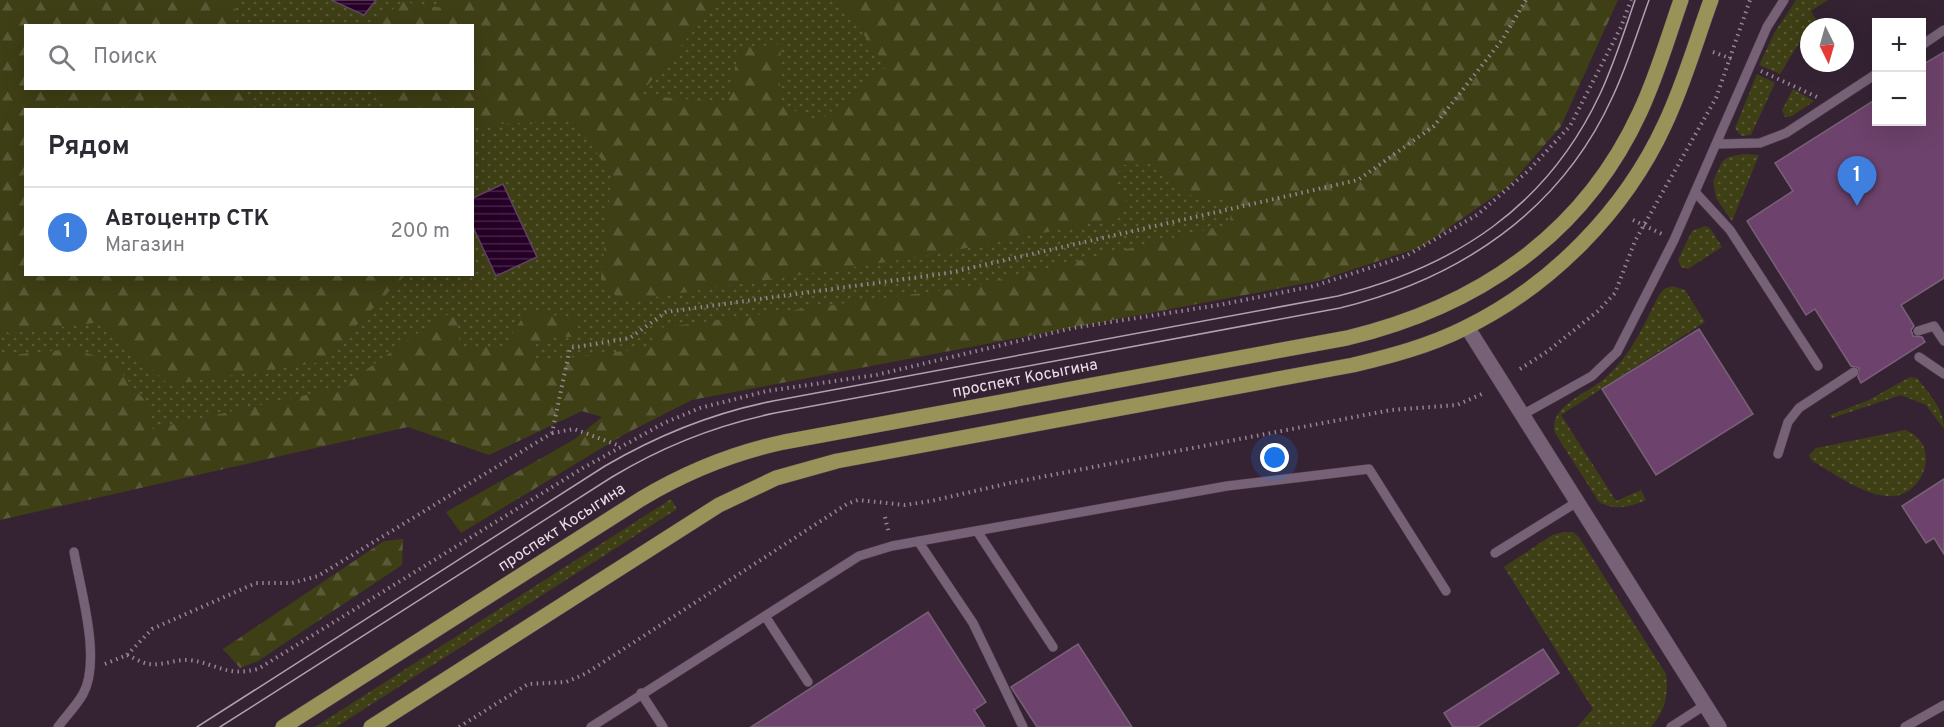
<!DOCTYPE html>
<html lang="ru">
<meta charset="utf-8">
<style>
:root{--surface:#fff;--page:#f2f2f3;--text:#2b2b33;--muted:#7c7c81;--line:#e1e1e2;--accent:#6c6e3a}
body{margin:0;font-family:Overpass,sans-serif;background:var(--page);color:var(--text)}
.controls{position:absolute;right:18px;top:18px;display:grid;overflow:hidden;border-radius:0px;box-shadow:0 6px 24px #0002}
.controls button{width:54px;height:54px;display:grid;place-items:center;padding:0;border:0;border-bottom:2px solid var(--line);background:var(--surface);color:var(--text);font:30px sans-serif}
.compass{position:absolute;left:1800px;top:18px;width:54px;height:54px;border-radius:50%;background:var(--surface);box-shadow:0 6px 24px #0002;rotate:175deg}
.you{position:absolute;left:1275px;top:458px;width:21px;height:21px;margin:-15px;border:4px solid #fff;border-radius:50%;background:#1a73e8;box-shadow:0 0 0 9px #1a73e833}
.badge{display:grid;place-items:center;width:39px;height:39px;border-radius:50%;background:var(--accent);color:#fff;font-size:20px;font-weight:700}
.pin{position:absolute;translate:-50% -50px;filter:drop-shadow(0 2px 3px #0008)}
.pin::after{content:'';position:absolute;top:32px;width:21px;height:18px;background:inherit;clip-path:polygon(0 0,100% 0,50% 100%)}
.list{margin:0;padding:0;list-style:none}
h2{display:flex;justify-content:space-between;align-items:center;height:78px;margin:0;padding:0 24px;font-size:26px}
h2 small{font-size:20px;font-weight:400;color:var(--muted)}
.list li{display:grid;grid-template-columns:39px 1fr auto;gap:18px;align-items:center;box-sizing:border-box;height:90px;padding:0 24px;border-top:2px solid var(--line)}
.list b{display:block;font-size:22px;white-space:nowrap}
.list p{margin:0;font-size:20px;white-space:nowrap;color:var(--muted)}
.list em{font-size:20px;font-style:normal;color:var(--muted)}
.icon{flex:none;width:33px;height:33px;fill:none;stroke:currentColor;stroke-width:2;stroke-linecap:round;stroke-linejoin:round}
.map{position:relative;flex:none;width:1944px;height:727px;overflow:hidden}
.search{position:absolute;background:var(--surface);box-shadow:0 6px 24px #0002;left:24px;top:24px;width:450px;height:66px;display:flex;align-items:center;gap:15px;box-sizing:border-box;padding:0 21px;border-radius:0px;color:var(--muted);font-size:22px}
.panel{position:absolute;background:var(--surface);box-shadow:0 6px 24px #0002;left:24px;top:108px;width:450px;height:168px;border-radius:0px}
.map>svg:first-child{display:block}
.grass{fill:url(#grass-dots);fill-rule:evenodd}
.forest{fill:url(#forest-firs)}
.water{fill:url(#water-rules);stroke:#614362;stroke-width:1.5}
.building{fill:#6d426c;stroke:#776176;stroke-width:1.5}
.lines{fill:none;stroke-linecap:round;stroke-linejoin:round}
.lane-casing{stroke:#4e3e4d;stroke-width:10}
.street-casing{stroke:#4e3e4d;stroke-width:16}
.primary-casing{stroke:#4e3e4d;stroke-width:16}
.path{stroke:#948593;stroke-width:4;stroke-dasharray:1.5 4.5;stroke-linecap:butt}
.lane{stroke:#776176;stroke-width:9}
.street{stroke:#776176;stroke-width:15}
.primary{stroke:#999259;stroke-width:15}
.tram{stroke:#afa1ae;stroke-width:1.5}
.labels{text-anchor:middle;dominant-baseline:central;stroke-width:4.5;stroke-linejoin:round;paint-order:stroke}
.street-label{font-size:16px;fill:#ebdfea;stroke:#352334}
</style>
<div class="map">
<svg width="1944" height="727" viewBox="0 0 1944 727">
<defs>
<pattern id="grass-dots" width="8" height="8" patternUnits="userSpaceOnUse" patternTransform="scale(1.5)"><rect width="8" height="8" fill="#3e3f15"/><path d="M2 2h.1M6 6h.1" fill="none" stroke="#5a5a37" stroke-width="1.8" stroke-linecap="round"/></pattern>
<pattern id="forest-firs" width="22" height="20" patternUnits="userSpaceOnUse" patternTransform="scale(1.5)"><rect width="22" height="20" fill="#3e3f15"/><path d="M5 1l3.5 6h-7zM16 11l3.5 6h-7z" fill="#5a5a37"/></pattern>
<pattern id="water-rules" width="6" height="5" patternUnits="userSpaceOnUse" patternTransform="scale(1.5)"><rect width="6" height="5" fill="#260027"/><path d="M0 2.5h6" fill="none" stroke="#462546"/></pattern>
</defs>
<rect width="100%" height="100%" fill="#352334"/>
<path class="grass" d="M0 0H331L364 15 376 0H1604L1502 184 0 501ZM26 26H472V88H26ZM26 110H472V274H26Z
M1796 0H1828L1811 11 1818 23 1809 27 1780 74 1759 65 1775 32Z
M1757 74 1775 83 1751 135 1741 136 1735 128Z
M1793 89 1814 101 1792 116 1785 117 1782 110Z
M1743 154 1759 155 1732 221 1716 198 1713 181 1722 162 1728 157Z
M1705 226 1710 228 1722 247 1688 269 1681 267 1678 260 1692 231Z
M1672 286 1685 290 1705 322 1561 415 1616 501 1641 490 1646 500C1630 507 1615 511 1599 502L1555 433C1547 407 1588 393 1604 379 1633 353 1642 328 1659 295L1664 289Z
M1910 377 1917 378C1929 394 1944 408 1944 429L1926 405 1901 395 1832 418 1830 415 1867 401Z
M1905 430C1944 444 1923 501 1886 496 1860 493 1833 473 1811 460L1809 455 1816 448Z
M671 499 677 509 336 727H315Z
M1564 532H1573L1579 537 1666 674C1669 695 1665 711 1651 727H1577L1593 709 1504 567 1552 535Z"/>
<path class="forest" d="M0 0H234L237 25 26 26V88L244 89 245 98 260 109 26 110V274L405 275 321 362 169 385 101 322 0 335Z
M440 0H720L639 95 728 103 739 48 781 44 779 103 818 122 887 67 839 0H1618L1561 126 1509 186 1421 247 1318 281 692 400 625 434 461 533 446 512 575 439 602 417 582 411 489 455 408 427 0 520V356L71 349 111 360 151 408 152 429 342 387 436 320 456 311 460 347 504 346 527 311 578 319V337H557L532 346 537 362 647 348 659 328 974 286 1230 224 1232 196 1194 198 1155 164 1123 165 1114 182 1129 206 1108 220 926 256 621 302 601 279 612 174 573 121 473 125 472 110 390 109 374 89 472 88V26L371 25 403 2 443 8Z
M403 539 402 565 258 661 240 668 223 649 384 541Z"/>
<path class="water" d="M331 0H376L364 15Z
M503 184 537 257 496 276 473 227V198Z"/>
<path class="building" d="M1944 52V278L1901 305 1914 326 1911 330 1913 336 1922 337 1925 342 1861 383 1858 377 1859 368 1851 366 1815 309 1806 315 1747 221 1793 191 1775 163 1876 99V122H1922V65Z
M1699 329 1753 414 1656 475 1602 389Z
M1944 479V554L1934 538 1926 543 1902 506Z
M928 612 986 702 974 710 985 727H751Z
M1078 644 1132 727H1037L1011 687Z
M1543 649 1559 673 1477 727H1453L1444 713Z"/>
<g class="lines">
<defs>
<path id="lane" d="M1922 45 1944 30
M1718 144 1760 143 1786 133 1876 74
M1695 192 1730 230 1818 366
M1918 331 1934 326 1944 341
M1919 357 1944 374
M1522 415 1592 376 1617 352 1674 240 1767 27 1784 0
M1778 454 1788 422 1799 408 1854 372
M977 531 1053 647
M918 541 973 623 1023 727
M1495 553 1577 502
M765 616 808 682
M641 693 663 727
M58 727C66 716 77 705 83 694 102 660 80 588 74 552
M591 727 859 556 892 546 1227 486 1369 469 1446 591
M1671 727 1705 705
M1905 727 1944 705"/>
<path id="street" d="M1467 327 1719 727"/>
<path id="primary" d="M283 727 641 499C686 472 733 453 784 442L1347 338C1476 307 1583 236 1640 112 1657 76 1668 37 1681 0
M371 727 719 505 776 478 837 461 1353 365C1391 356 1429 346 1465 328 1551 286 1625 211 1665 124 1684 84 1696 41 1711 0"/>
</defs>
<use href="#lane" class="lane-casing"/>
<use href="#street" class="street-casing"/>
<use href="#primary" class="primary-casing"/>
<path class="path" d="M1713 52 1732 59
M1761 71 1817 97
M1633 220 1662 234
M1520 369 1548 351 1598 311 1615 293 1635 241 1716 98 1750 0
M552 433 574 429 620 446
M885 517 889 534
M127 655 152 629 256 583H292L318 576 552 433 570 348 630 338 666 312 948 273 1358 180 1434 126 1502 40 1526 0
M105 664 127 655C134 658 142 663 149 664 162 666 176 659 190 660 217 664 227 677 258 669L583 468 664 423 700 408 767 391 876 375 1073 328 1219 305 1314 286 1406 256 1477 215 1528 171 1570 126 1621 27 1631 0
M459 727 528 684 566 682 585 674 793 539 847 504 858 500 905 505 931 501 1010 483 1391 410 1457 405 1484 393"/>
<use href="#lane" class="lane"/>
<use href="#street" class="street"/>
<use href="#primary" class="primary"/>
<path class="tram" d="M197 727 605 466C658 435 712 413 773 401L1338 296C1455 267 1547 207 1600 94 1614 64 1624 32 1635 0
M220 727 612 477C663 446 717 425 775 413L1340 308C1459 279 1560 212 1612 98 1627 67 1637 33 1649 0"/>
</g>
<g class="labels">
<g class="street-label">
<text transform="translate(1025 379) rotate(-11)">проспект Косыгина</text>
<text transform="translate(562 528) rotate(-33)">проспект Косыгина</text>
</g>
</g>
</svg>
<div class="controls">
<button>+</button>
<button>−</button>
</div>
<svg class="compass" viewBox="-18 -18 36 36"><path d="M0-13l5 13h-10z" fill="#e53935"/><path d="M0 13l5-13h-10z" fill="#7c7c81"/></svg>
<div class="you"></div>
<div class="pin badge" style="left:1857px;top:206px;background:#3f7fe0">1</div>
<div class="search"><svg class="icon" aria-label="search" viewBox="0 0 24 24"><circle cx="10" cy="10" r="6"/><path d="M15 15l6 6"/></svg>Поиск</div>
<section class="panel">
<h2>Рядом<small></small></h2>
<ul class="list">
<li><span class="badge" style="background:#3f7fe0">1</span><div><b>Автоцентр СТК</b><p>Магазин</p></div><em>200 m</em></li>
</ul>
</section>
</div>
